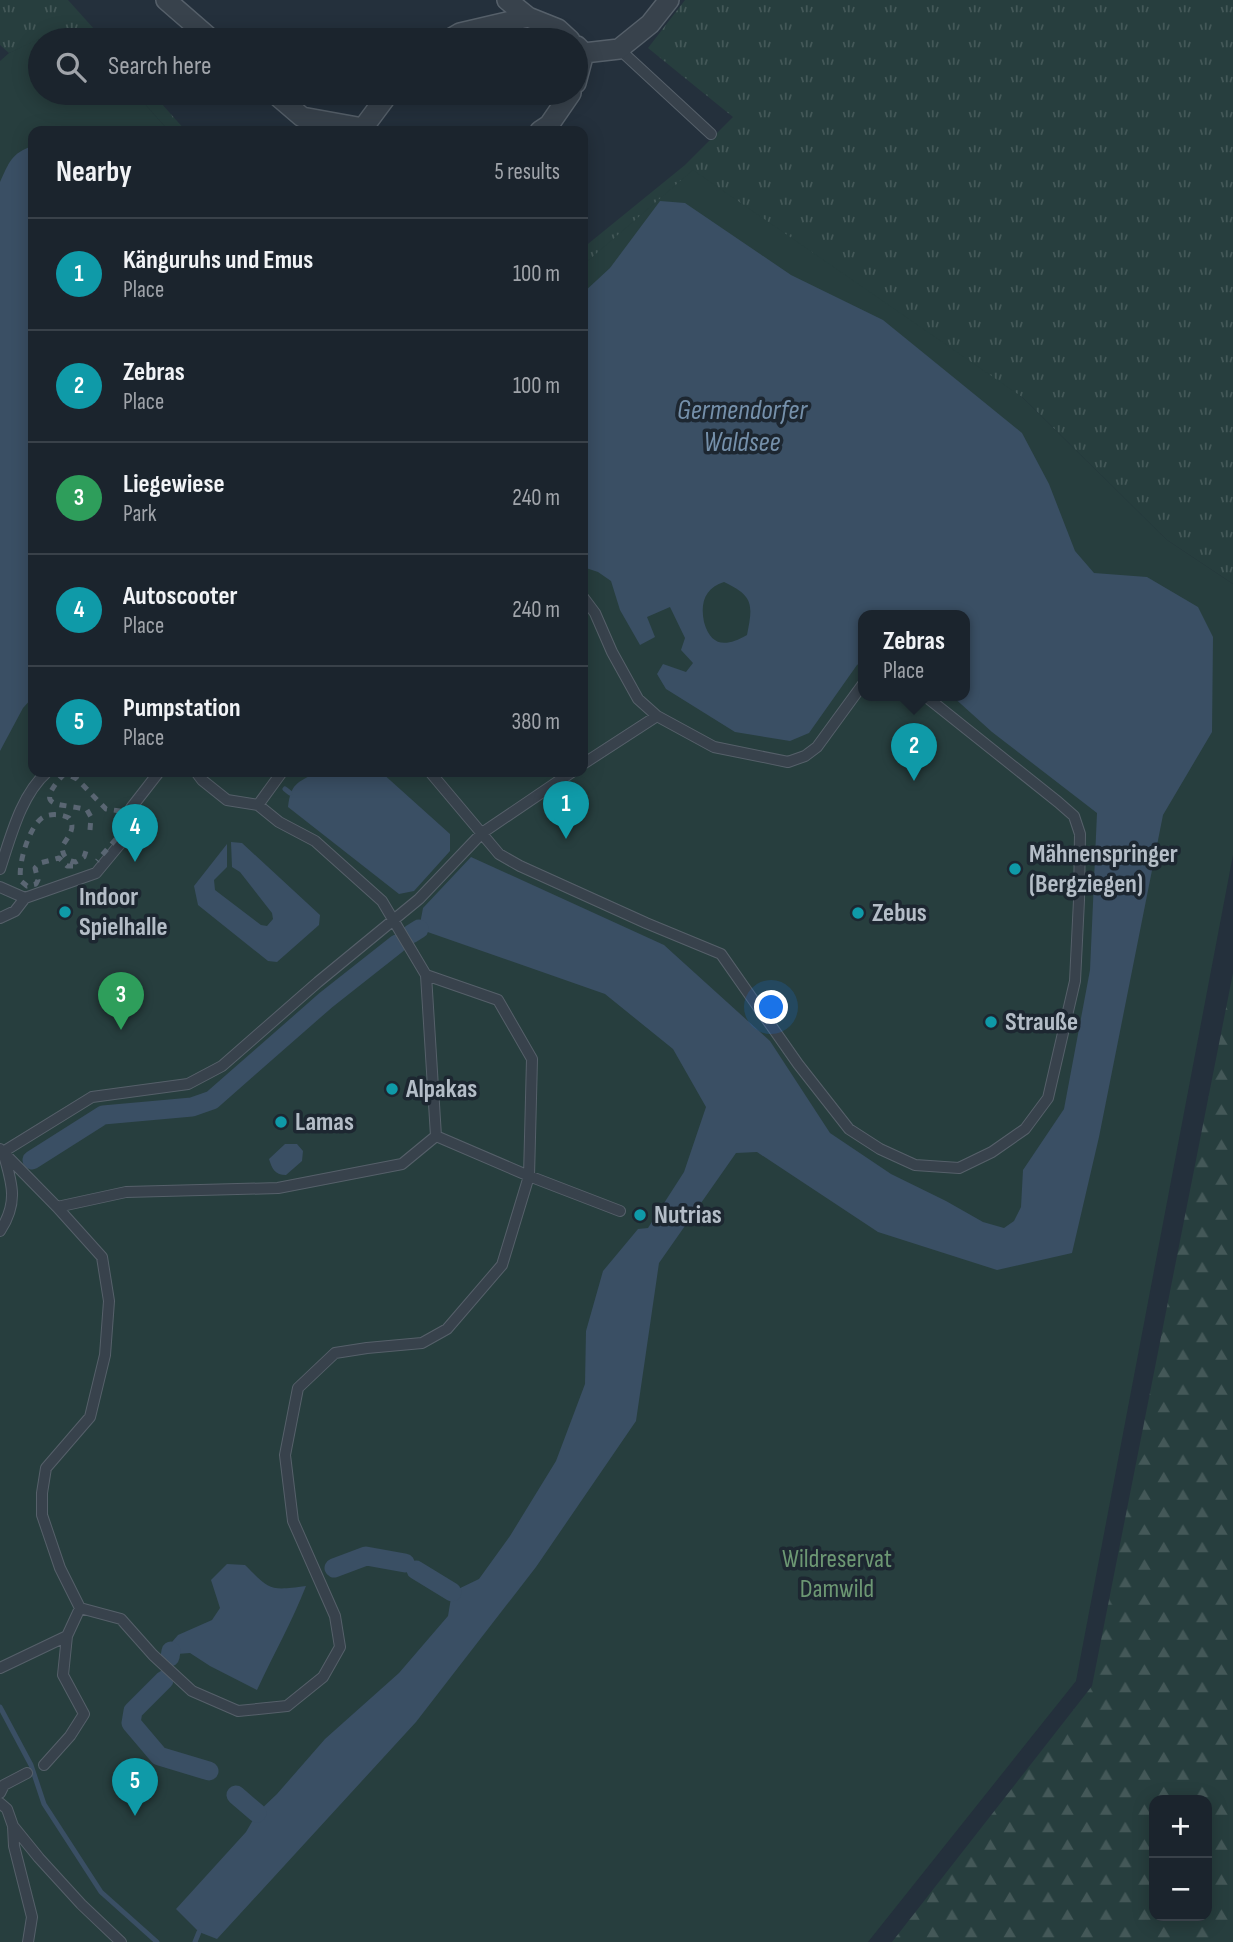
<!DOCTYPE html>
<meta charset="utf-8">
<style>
:root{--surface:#1b242d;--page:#283039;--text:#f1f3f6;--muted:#a0a4aa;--line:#394149;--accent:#1a73e8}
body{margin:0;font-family:"Sofia Sans Condensed",sans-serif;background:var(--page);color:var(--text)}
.controls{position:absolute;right:21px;bottom:21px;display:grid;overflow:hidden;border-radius:14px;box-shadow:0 4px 18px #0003}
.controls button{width:63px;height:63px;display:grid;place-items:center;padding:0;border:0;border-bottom:2px solid var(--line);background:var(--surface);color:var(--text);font:35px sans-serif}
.you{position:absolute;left:772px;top:1008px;width:24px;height:24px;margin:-18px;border:5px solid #fff;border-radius:50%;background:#1a73e8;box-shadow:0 0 0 10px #1a73e833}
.badge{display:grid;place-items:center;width:46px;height:46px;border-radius:50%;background:var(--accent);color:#fff;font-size:23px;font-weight:700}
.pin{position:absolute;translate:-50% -58px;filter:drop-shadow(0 2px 4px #0008)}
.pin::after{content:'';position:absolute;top:37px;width:24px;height:21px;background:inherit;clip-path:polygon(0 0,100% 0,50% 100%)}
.popup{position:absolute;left:858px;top:610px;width:112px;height:91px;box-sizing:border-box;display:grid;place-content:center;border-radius:14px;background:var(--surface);filter:drop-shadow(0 2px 5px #0005);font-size:23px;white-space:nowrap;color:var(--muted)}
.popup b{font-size:26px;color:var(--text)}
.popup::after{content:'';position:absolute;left:50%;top:100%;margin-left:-14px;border:14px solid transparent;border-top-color:var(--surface)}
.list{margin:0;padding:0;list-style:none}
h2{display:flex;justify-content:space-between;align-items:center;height:91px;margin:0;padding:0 28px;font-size:30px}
h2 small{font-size:23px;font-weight:400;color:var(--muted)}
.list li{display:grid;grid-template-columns:46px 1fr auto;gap:21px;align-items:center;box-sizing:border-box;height:112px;padding:0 28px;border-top:2px solid var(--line)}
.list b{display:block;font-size:26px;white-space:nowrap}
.list p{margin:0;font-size:23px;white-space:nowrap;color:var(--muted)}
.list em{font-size:23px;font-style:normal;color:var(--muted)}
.icon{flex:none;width:38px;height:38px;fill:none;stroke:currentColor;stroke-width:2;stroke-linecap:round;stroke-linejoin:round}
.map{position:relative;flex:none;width:1233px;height:1942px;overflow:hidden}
.search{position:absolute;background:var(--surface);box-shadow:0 4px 18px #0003;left:28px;top:28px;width:560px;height:77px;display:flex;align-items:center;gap:18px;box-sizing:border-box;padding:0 24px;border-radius:38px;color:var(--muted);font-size:26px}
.panel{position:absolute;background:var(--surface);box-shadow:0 4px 18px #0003;left:28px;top:126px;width:560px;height:651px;border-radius:14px}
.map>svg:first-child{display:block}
.grass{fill:url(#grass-tufts)}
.forest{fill:url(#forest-firs);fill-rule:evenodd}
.park{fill:#273e3e;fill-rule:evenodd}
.water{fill:#3a4f64;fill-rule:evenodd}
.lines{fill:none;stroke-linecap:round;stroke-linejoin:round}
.stream{stroke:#3a4f64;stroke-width:5}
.canal{stroke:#3a4f64;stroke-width:19}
.lane-casing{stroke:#56606a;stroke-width:12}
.street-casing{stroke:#56606a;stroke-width:22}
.lane{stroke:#38424c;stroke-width:10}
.street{stroke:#38424c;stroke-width:19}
.rail{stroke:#5a6673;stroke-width:5;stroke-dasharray:7 7;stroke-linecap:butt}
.culture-dot{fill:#0f9aa8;stroke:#1d2731;stroke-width:2.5}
.labels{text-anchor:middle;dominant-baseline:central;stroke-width:7;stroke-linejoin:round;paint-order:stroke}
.poi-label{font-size:26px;font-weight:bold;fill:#b4bdc7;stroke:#1d2731;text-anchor:start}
.park-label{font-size:26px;fill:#6c9773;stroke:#1d2731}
.water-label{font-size:28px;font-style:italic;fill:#7590aa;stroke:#1d2731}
</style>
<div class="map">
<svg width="1233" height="1942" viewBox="0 0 1233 1942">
<defs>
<pattern id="grass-tufts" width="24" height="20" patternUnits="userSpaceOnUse" patternTransform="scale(1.75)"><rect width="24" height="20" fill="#273e3e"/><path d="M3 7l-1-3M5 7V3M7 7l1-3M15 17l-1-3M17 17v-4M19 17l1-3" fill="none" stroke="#445858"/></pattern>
<pattern id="forest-firs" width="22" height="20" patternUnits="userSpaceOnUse" patternTransform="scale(1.75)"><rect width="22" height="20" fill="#273e3e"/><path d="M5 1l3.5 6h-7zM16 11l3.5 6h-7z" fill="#445858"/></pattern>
</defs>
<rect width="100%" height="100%" fill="#24303c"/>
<path class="grass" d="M0 0H68L104 40H40L9 53 0 45Z
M685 0H1233V584L1167 540 1022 397 592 258 583 264V248L685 165 733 117 648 48Z
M135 93H152L186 131H169Z"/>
<path class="forest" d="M1233 973V1942H892L1092 1686ZM1154 1800H1207V1916H1154Z"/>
<path class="park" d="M62 28 75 40H40V93H135L169 131H33V772H583V265L693 170 1022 397 1167 540 1233 584V855L1076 1681 868 1942H0V61L9 53ZM863 615H965V695H863Z"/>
<path class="water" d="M33 146V697L23 708 0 751V182C9 163 11 153 33 146Z
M660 201 685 203 791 275 883 320 1022 433 1049 484 1075 551 1094 573 1147 577 1198 607 1213 637 1212 732 1163 815 1099 1137 1072 1253 997 1270 878 1232 757 1152 736 1153 659 1263 636 1421 536 1567 416 1722 217 1939 199 1932 176 1909 246 1832 257 1813 277 1794 325 1739 399 1673 448 1616 452 1592 479 1579 510 1536 556 1461 585 1384 586 1331 603 1271 638 1229 648 1228 684 1172 706 1107 673 1049 605 994 419 929 423 908 471 857 664 945 770 1041 830 1133 891 1174 946 1201 983 1222 1004 1228 1014 1221 1021 1207 1023 1170 1064 1109 1090 970 1097 813 992 732 951 695H965V615H863V661L857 665 809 733 790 741 735 732 666 689 657 674 663 664 686 672 693 663 681 650 685 638 670 607 647 617 655 637 640 645 620 610 611 581 598 572 583 567V293L610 268ZM724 582C754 596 753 605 747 635 726 647 711 647 704 622 700 603 705 588 724 582Z
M317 772H381L450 834V851L414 891 399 894 288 807C291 783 297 783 317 772Z
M231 842 242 843 320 915 319 925 277 962 268 961 198 905 194 886 227 844V867L214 880 215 890 261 925 267 926 273 919 272 913 240 872 232 867Z
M285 1144H297L303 1151 302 1161 286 1175C275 1175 272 1169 269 1159Z
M227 1564 245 1565C270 1590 269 1591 306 1586 292 1622 273 1655 257 1690L210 1666 190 1653 177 1654 171 1651 172 1642 178 1635 212 1620 220 1608 211 1580Z"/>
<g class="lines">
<path class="stream" d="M268 772 271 774
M285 789 290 793
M0 1707 31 1765 44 1804 101 1892 157 1942
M195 1942 199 1932"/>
<path class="canal" d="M411 934 419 929
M32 1160 103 1115 192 1107 212 1100 326 1000 397 944
M334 1568 366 1556 405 1563
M416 1570 452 1592
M170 1657 171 1651
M164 1680 133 1711 131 1723 159 1756 209 1771
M236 1795 257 1813"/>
<defs>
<path id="lane" d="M619 49 711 134
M583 597 595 613 612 652 638 699 657 716 714 747 788 762 805 756 817 747 863 684
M583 764 657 716
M196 772 202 780 227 800 258 805 282 772
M430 772 499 854 520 866 646 923 721 954 798 1064 849 1129 880 1149 915 1165 959 1168 992 1152 1025 1129 1048 1098 1075 981 1079 900 1080 834 1074 816 1058 802 924 695
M258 805 279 822 315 841 382 901 426 975
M0 869C11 836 21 795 47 772
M0 887 25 898
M0 918 15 911 25 898 96 873 139 821 131 808 159 772
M426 975 498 1000 532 1059 529 1176 502 1265 447 1329 422 1343 367 1348 335 1353 298 1388 285 1455 293 1521 335 1616 340 1647 323 1677 287 1706 238 1711 192 1691 153 1655 121 1619 80 1608 60 1568 42 1515V1493L46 1468 90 1417 105 1355 109 1301 102 1257 57 1207 126 1192 278 1188 402 1164 436 1136Z
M436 1136 529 1176 620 1211
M0 1149 3 1152 92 1097 188 1084 222 1066 318 982 419 899 482 833 572 772
M6 1155 57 1207
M0 1231C19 1202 12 1183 3 1152
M0 1668 67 1636
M44 1765 70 1736 84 1714 63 1675 67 1636 80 1608
M0 1793 4 1785 27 1773
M0 1803 7 1809 13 1826 39 1858 81 1904 121 1942
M13 1826 14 1846 32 1917 28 1942"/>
<path id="street" d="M166 0 212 40
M507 0 528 17 558 29 570 40
M448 40 460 33 528 17
M584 53 619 49 650 24 669 0
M576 83 584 53 577 46
M274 93 302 117 363 128 365 131
M363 128 389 93
M540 131 549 125 571 93"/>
</defs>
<use href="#lane" class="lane-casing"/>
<use href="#street" class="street-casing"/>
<use href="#lane" class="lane"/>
<use href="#street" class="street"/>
<path class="rail" d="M90 830 91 817 87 810C63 802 31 811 63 775L67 774 77 779 106 809 120 811 128 818V825L97 861
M73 866H67L59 858 40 863 35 868 38 880 36 884 27 886 21 881C17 866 29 827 42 818 49 813 62 814 69 818 77 829 67 837 62 847 63 857 67 861 76 862L84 857 86 851"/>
</g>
<g class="culture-dot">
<circle cx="1015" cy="869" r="7"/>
<circle cx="65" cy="912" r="7"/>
<circle cx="858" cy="913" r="7"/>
<circle cx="991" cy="1022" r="7"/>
<circle cx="392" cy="1089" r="7"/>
<circle cx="281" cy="1122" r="7"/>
<circle cx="640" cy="1215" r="7"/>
</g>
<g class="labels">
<g class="poi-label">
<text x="1029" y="854">Mähnenspringer<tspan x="1029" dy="30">(Bergziegen)</tspan></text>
<text x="79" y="897">Indoor<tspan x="79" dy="30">Spielhalle</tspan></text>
<text x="872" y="913">Zebus</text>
<text x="1005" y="1022">Strauße</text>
<text x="406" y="1089">Alpakas</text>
<text x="295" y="1122">Lamas</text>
<text x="654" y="1215">Nutrias</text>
</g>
<g class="park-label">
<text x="837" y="1559">Wildreservat<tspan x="837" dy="30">Damwild</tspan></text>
</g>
<g class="water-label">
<text x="742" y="410">Germendorfer<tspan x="742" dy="32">Waldsee</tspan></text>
</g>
</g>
</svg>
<div class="controls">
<button>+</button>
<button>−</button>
</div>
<div class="you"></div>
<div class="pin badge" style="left:566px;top:839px;background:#0f9aa8">1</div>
<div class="pin badge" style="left:914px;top:781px;background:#0f9aa8">2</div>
<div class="popup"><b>Zebras</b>Place</div>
<div class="pin badge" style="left:121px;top:1030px;background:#2e9e5b">3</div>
<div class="pin badge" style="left:135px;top:862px;background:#0f9aa8">4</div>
<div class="pin badge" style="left:135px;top:1816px;background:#0f9aa8">5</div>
<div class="search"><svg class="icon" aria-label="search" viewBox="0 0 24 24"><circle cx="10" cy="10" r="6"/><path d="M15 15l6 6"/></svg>Search here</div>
<section class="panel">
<h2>Nearby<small>5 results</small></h2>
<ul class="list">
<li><span class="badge" style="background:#0f9aa8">1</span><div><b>Känguruhs und Emus</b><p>Place</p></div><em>100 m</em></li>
<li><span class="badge" style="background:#0f9aa8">2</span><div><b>Zebras</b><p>Place</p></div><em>100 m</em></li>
<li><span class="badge" style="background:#2e9e5b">3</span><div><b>Liegewiese</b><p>Park</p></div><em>240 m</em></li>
<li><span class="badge" style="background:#0f9aa8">4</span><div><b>Autoscooter</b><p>Place</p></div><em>240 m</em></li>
<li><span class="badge" style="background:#0f9aa8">5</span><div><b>Pumpstation</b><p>Place</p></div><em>380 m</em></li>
</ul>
</section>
</div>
